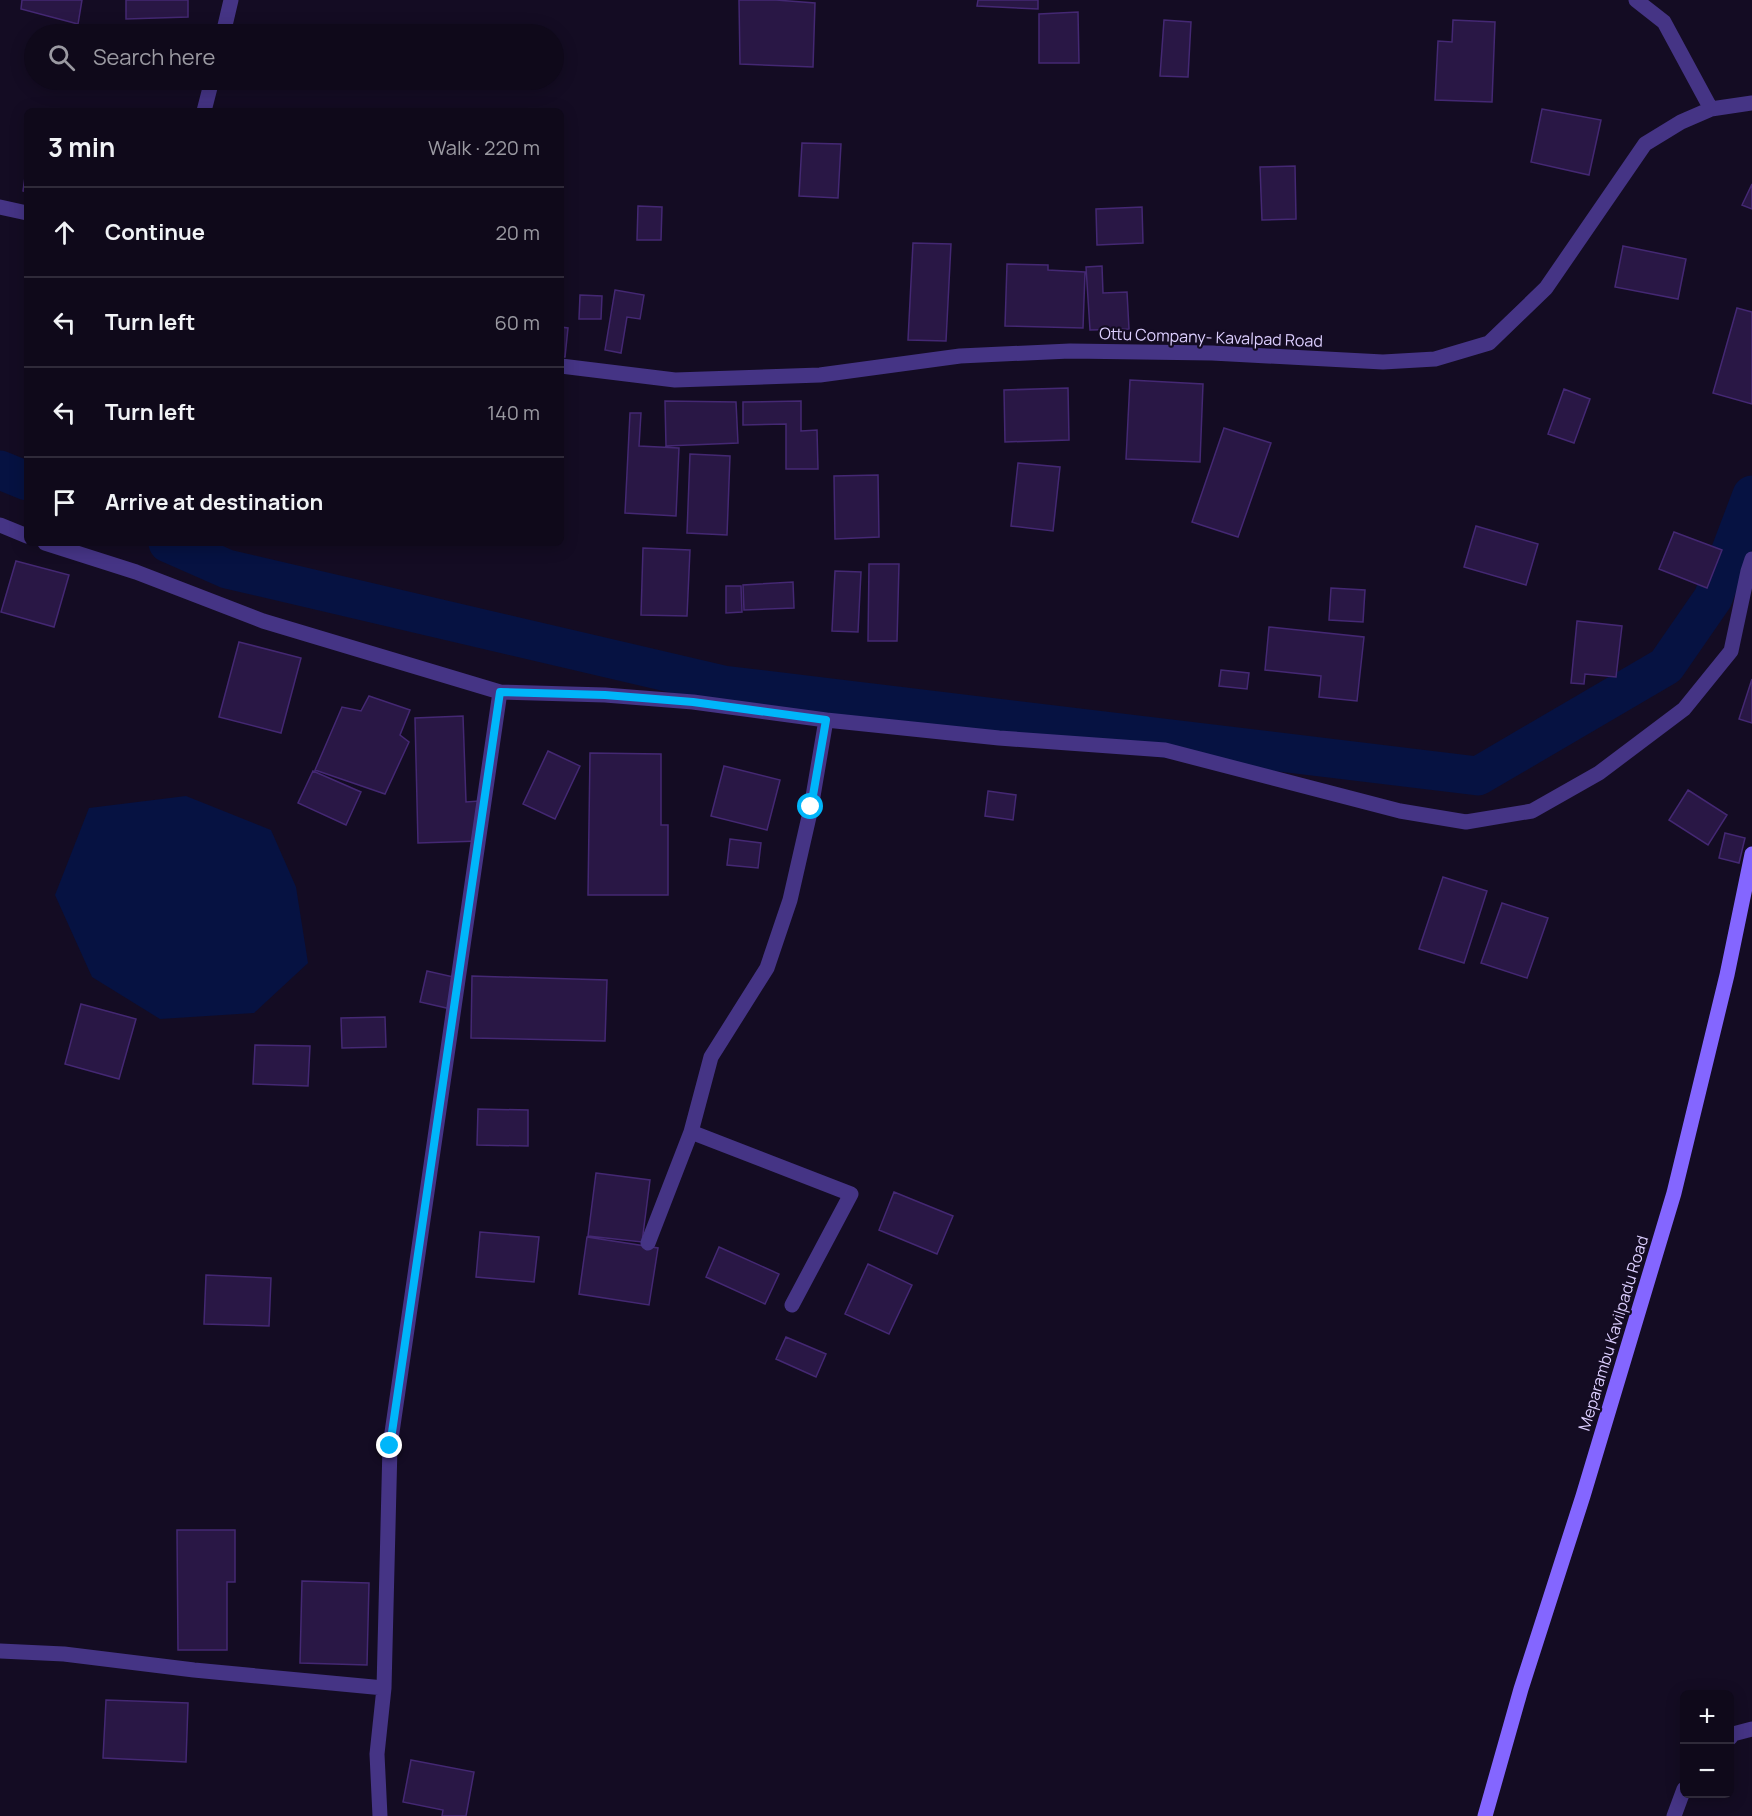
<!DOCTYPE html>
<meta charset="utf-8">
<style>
:root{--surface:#0f091a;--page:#1d1727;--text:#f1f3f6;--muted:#9b9aa2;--line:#2f2a39}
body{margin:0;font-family:Manrope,sans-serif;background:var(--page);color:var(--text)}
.controls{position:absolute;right:18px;bottom:18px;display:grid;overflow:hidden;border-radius:9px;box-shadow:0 3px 15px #0003}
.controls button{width:54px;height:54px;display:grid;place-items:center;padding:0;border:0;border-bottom:2px solid var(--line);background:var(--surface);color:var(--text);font:30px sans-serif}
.stop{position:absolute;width:18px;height:18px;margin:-14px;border:4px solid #00b6fa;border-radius:50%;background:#fff}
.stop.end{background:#00b6fa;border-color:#fff;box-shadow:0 2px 6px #0008}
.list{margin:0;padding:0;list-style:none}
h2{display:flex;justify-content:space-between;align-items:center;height:78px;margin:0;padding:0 24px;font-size:26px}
h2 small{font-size:20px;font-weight:400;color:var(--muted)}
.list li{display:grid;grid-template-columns:39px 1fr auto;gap:18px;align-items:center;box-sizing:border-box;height:90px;padding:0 24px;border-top:2px solid var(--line)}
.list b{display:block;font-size:22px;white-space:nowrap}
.list em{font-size:20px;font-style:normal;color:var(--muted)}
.icon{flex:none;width:33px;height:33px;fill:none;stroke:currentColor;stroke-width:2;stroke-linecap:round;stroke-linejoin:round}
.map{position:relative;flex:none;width:1752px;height:1816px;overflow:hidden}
.search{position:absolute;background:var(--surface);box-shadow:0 3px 15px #0003;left:24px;top:24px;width:540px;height:66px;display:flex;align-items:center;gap:15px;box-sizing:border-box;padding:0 21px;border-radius:33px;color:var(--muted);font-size:22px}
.panel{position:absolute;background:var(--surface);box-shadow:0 3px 15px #0003;left:24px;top:108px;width:540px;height:438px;border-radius:9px}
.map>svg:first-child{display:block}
.water{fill:#061242}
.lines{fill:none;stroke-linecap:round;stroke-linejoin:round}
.canal{stroke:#061242;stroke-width:39}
.building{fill:#291745;stroke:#442873;stroke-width:1.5}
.street{stroke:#453485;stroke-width:15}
.secondary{stroke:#8466ff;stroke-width:15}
.route{stroke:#00b6fa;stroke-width:8}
.labels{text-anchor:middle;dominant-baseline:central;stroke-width:4.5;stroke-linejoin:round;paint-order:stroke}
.street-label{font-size:16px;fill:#ddcfff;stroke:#140c23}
</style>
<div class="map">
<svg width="1752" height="1816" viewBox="0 0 1752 1816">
<rect width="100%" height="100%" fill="#140c23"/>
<path class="water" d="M186 796 271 830 296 887 308 963 254 1013 160 1019 92 977 55 895 89 808Z"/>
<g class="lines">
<path class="canal" d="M0 470 27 481
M168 543 227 569 723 685 1478 776 1666 666 1713 598 1752 495"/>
</g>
<path class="building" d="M22 0H82L78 24 21 9Z
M126 0H188V17L126 19Z
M739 0H776L815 3 813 67 740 64Z
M978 0H1038V9L977 6Z
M1078 12 1079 63H1039V14Z
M1164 20 1191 22 1188 77 1160 76Z
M1453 20 1495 22 1492 102 1435 100 1438 41 1452 42Z
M1542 109 1601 120 1589 175 1531 162Z
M802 143 841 144 838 198 799 196Z
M27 163V192L23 191Z
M1295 166 1296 219 1262 220 1260 167Z
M1752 184V209L1742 205Z
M638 206 662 207 661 240H637Z
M1142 207 1143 243 1097 245 1096 209Z
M913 243 951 244 946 341 908 340Z
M1623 246 1686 259 1678 299 1615 287Z
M1007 264 1048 265V270L1085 272 1083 328 1005 326Z
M1102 266 1103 293 1127 292 1129 329 1090 330 1086 267Z
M615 290 644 295 640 319 627 317 621 353 605 350Z
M580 295 602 296 601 319H579Z
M1737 308 1752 312V404L1713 393Z
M561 327 568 328 565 357H561Z
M1130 380 1203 384 1200 462 1126 459Z
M1068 388 1069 440 1005 442 1004 390Z
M1564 389 1590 399 1574 443 1548 434Z
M665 401 736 402 738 443 666 446Z
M801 401V431L817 430 818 469H786V424L743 425V402Z
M630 413H641L639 446 679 448 676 516 625 513Z
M1224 428 1271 443 1238 537 1192 522Z
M690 454 730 456 727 535 687 533Z
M1018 463 1060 467 1053 531 1011 526Z
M878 475 879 537 835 539 834 476Z
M1476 526 1538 544 1526 585 1464 567Z
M1674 532 1722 550 1707 588 1659 569Z
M643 548 690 550 687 616 641 615Z
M16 561 69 575 54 627 1 612Z
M869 564H899L897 641H868Z
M835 571 861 572 858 632 832 631Z
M793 582 794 608 744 610 743 585Z
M726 586H741L742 612 726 613Z
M1331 588 1365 590 1363 622 1329 620Z
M1577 621 1622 626 1616 677 1585 674 1584 684 1571 683Z
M1269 627 1364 637 1357 701 1319 697 1321 676 1265 670Z
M239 642 301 658 281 733 219 717Z
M1221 670 1249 673 1247 689 1219 686Z
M1752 679V723L1739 719Z
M369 696 410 710 400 735 409 742 385 794 315 770 342 707 361 711Z
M463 716 466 802 479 801 480 841 418 843 415 718Z
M548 751 580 766 555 819 523 804Z
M590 753 661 754V825H668V895H588Z
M724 766 780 780 767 830 711 816Z
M313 771 361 792 346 825 298 803Z
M1688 790 1727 815 1708 845 1669 820Z
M988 791 1016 795 1013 820 985 816Z
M1725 833 1745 838 1739 863 1719 858Z
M730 839 761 843 758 868 727 865Z
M1443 877 1487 891 1464 963 1419 949Z
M1502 903 1548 918 1527 978 1481 963Z
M427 971 458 978 451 1009 420 1002Z
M472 976 607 980 605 1041 471 1038Z
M81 1004 136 1019 119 1079 65 1064Z
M385 1017 386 1047 342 1048 341 1018Z
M255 1045 310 1046 308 1086 253 1084Z
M478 1109 528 1110V1146L477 1145Z
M596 1173 650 1180 642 1242 588 1236Z
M894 1192 953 1216 937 1254 879 1230Z
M480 1232 539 1237 534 1282 476 1277Z
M587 1237 658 1248 649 1305 579 1294Z
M719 1247 779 1274 765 1304 706 1277Z
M868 1264 912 1285 889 1334 845 1314Z
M206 1275 271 1278 269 1326 204 1324Z
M786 1337 826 1354 816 1377 776 1359Z
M177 1530H235V1582H227V1650H178Z
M302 1581 369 1583 367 1665 300 1663Z
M106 1700 188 1703 186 1762 103 1758Z
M411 1760 474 1772 466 1816H442L443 1810 403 1802Z"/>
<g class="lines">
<path class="street" d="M1636 0 1664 22 1711 109
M223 34 231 0
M204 111 212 80
M0 207 27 213
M561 366 675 380 820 375 960 356 1070 351 1212 353 1383 362 1435 359 1489 343 1546 288 1645 144 1681 122 1711 109 1752 103
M0 525 27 536
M45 543 136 572 263 621 500 692 605 695 693 702 826 720 999 738 1165 750 1400 811 1466 822 1532 811 1599 773 1684 709 1731 651 1748 571 1752 559
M648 1243 691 1132
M792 1305 851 1194 691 1132 711 1057 767 968 790 900 811 808 826 720
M0 1651 64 1654 194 1670 384 1688 377 1754 380 1816
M384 1688 390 1446 500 692
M1730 1738 1733 1734 1752 1729
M1674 1816 1684 1789"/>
<path class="secondary" d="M1485 1816 1521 1689 1583 1496 1674 1193 1727 975 1752 854"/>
</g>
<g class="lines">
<path class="route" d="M390 1446 500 692 605 695 693 702 826 720 811 807"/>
</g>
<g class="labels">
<g class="street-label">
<text transform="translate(1211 337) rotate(2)">Ottu Company- Kavalpad Road</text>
<text transform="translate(1613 1333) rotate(-73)">Meparambu Kavilpadu Road</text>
</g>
</g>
</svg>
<div class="controls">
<button>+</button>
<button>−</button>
</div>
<div class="stop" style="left:811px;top:807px"></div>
<div class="stop end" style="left:390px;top:1446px"></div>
<div class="search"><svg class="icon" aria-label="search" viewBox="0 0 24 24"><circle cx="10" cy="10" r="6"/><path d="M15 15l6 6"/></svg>Search here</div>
<section class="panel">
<h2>3 min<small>Walk · 220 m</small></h2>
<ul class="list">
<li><svg class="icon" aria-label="ahead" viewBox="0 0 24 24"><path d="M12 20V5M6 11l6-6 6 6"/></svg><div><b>Continue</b></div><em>20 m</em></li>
<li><svg class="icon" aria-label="left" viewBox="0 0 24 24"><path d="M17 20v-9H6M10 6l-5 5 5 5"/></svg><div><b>Turn left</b></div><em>60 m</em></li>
<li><svg class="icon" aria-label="left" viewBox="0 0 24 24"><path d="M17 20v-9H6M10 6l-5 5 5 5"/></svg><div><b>Turn left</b></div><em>140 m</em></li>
<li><svg class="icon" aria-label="arrive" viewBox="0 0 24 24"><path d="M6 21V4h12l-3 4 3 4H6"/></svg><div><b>Arrive at destination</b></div></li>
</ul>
</section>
</div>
